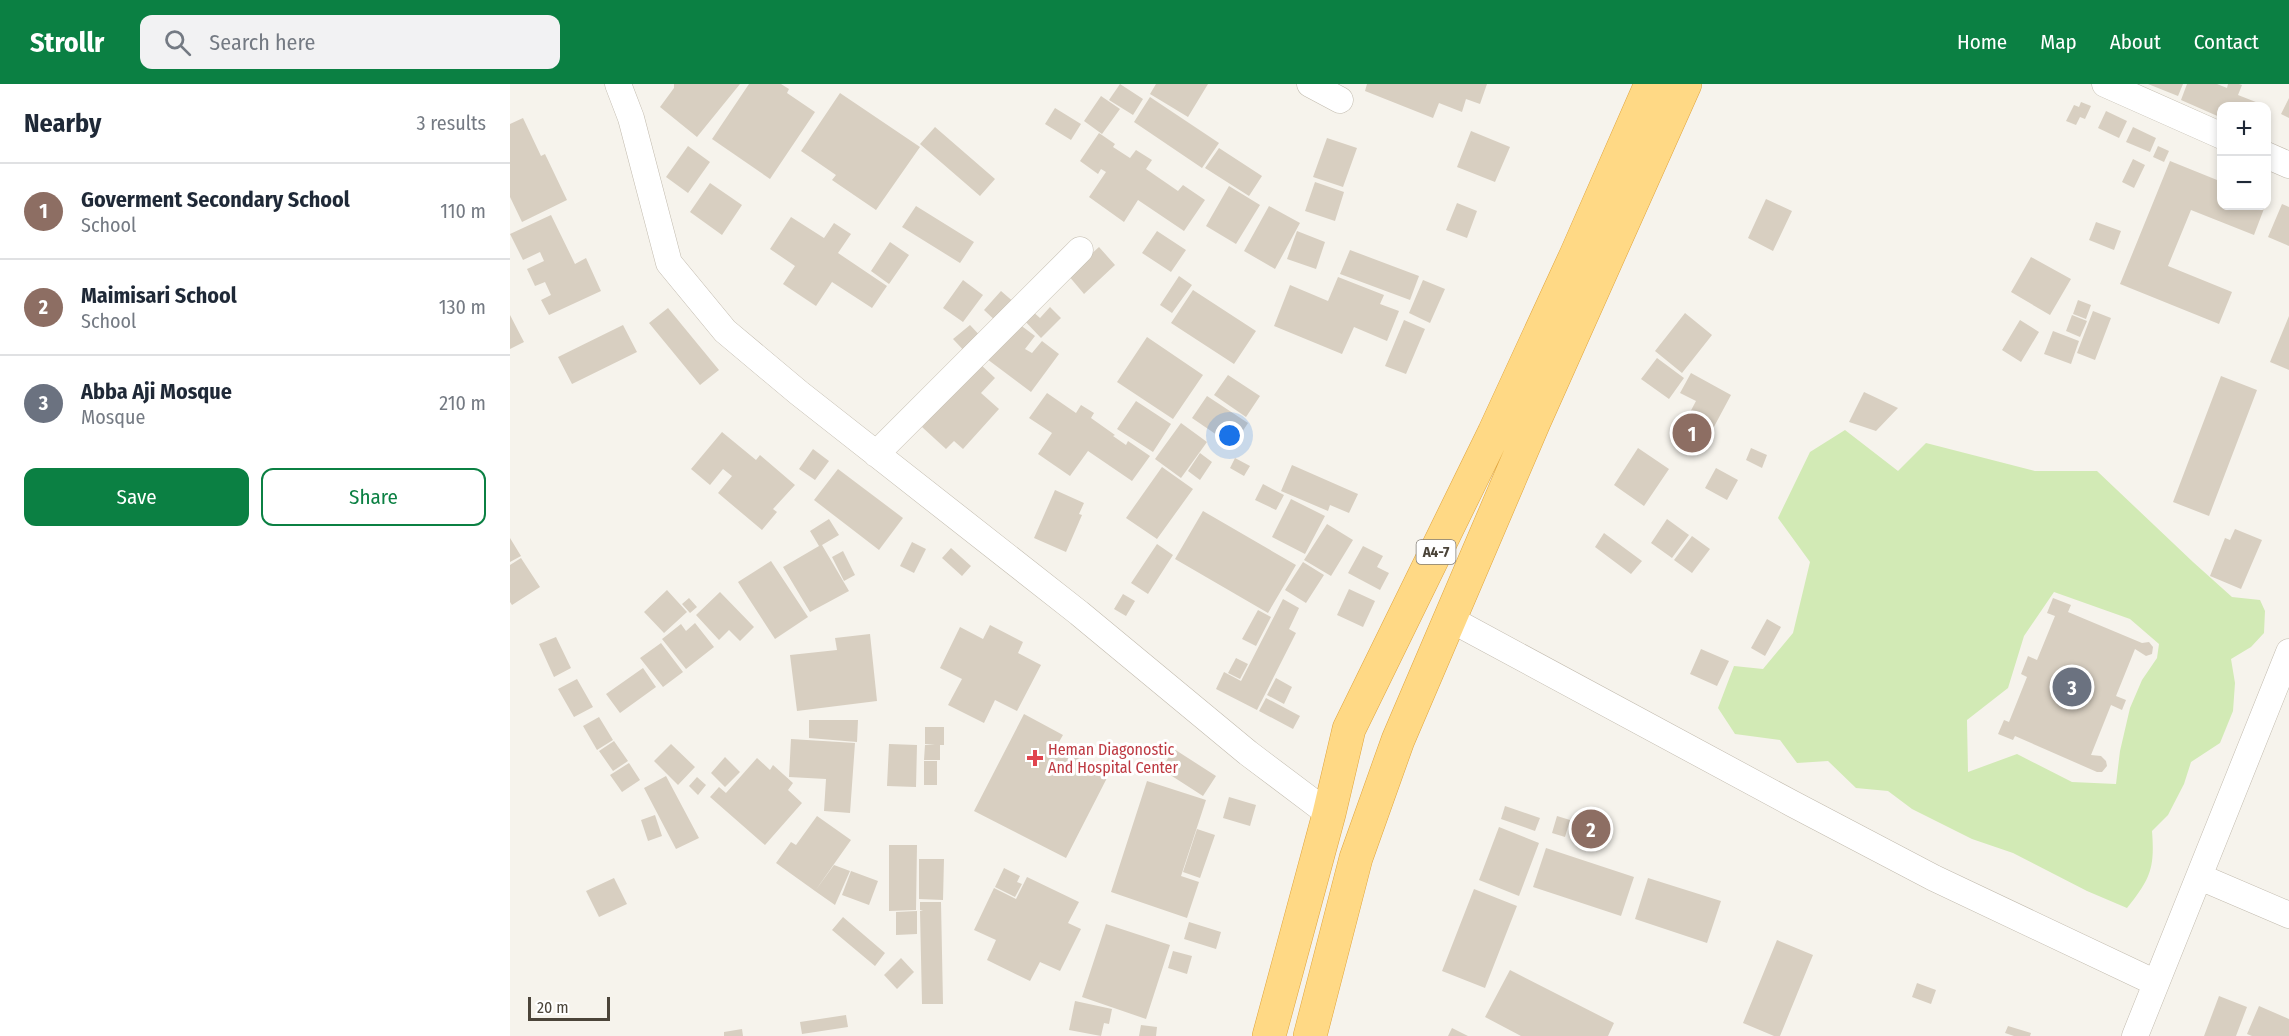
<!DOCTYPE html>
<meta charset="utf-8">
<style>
:root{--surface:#fff;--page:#f2f2f3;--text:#1f2937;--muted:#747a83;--line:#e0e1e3;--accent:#0b8043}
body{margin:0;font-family:"Fira Sans Condensed",sans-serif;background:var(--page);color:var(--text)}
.controls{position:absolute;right:18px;top:18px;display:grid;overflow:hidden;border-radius:12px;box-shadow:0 3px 9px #0003}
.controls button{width:54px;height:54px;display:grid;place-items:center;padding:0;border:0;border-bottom:2px solid var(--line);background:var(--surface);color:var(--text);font:30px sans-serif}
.scale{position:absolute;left:18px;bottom:15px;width:82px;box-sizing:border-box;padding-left:6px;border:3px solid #4b4439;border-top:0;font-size:16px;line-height:21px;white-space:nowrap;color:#4b4439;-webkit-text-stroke:4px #fff;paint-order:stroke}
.you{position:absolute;left:720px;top:352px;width:21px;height:21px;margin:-15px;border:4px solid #fff;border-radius:50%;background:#1a73e8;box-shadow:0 0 0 9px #1a73e833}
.badge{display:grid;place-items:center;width:39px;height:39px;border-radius:50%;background:var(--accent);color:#fff;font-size:20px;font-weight:700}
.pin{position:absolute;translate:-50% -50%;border:3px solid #fff;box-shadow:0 2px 6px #0006}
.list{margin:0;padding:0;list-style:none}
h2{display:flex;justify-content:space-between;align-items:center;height:78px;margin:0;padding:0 24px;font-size:26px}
h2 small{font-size:20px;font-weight:400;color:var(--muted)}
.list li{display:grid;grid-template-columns:39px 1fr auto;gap:18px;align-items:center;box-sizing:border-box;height:96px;padding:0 24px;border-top:2px solid var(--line)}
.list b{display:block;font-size:22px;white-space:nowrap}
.list p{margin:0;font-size:20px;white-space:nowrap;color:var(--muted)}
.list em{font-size:20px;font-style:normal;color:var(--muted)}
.actions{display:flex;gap:12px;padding:18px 24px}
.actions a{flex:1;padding:14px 0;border:2px solid var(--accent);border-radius:12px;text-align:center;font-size:21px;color:var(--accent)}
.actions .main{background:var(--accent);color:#fff}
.icon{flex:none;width:33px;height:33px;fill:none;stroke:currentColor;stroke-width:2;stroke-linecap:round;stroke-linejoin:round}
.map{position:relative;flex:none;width:1779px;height:952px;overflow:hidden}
header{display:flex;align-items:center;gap:36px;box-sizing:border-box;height:84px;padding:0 30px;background:var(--accent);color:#fff}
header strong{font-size:28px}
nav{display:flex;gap:33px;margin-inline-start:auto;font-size:21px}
.search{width:420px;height:54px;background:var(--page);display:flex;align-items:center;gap:15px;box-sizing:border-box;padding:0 21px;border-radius:12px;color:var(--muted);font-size:22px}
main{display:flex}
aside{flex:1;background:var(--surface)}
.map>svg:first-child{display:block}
.green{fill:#d2eab5;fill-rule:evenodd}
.building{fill:#d8cfc1}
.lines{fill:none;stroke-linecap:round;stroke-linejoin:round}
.minor-casing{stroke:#c2bbae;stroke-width:27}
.trunk-casing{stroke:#e0a43c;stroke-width:34}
.minor{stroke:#fff;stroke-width:26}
.trunk{stroke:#ffd985;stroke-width:33}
.health-dot{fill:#e0444e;stroke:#fff;stroke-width:2}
.labels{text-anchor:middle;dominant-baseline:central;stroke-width:6;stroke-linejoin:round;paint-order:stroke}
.shield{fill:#fff;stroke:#817c74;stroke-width:1.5}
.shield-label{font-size:15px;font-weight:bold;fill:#4b4439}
.health-label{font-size:16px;fill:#be3a42;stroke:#fff;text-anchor:start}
</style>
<header>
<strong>Strollr</strong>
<div class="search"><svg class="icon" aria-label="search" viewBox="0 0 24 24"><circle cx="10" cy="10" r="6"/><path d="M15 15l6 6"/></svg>Search here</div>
<nav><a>Home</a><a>Map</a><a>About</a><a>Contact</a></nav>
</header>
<main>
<aside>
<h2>Nearby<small>3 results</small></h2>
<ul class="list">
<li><span class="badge" style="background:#8d6e63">1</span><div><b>Goverment Secondary School</b><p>School</p></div><em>110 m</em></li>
<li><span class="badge" style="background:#8d6e63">2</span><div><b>Maimisari School</b><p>School</p></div><em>130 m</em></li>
<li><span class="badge" style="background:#6b7280">3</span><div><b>Abba Aji Mosque</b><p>Mosque</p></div><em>210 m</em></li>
</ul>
<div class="actions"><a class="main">Save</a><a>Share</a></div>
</aside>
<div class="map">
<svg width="1779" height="952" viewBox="0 0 1779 952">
<rect width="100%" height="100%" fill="#f6f3ec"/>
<path class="green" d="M1335 346 1388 387 1416 359 1525 387H1587L1683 478 1722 513 1750 516 1755 527 1754 549 1741 563 1721 575 1725 599 1723 627 1710 659 1681 678 1674 700 1658 731 1642 747C1645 785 1640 795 1617 824L1577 807 1503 769 1462 755 1402 725 1378 707 1346 704 1318 677 1287 679 1270 656 1225 650 1208 624 1224 582 1253 585 1283 549 1300 478 1268 434 1300 368ZM1544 508 1620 535 1649 560 1647 574 1632 596 1620 624 1610 667 1606 700 1562 698 1507 670 1458 688 1457 636 1498 604 1514 552Z"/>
<path class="building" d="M164 0H230L187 53 150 23 164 4Z
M239 0H271L279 5 277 9 305 28 260 95 202 55Z
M610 0 633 15 623 31 599 16Z
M646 0H698L678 33 640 10Z
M857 0H977L970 20 956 15 952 28 929 19 923 34 855 7Z
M1638 0H1673L1668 12Z
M1677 0H1707L1717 4 1718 0H1729L1732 1 1728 11 1756 22H1712V34L1671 16Z
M330 9 410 63 366 126 322 96 326 91 291 67Z
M591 12 610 25 592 50 574 37Z
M640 13 709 59 692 84 624 38Z
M1779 14V34L1771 30Z
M1571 18 1581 22 1575 35 1570 33 1566 41 1556 37 1564 21 1569 23Z
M545 24 571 40 561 56 535 40Z
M1596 27 1617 37 1609 54 1588 44Z
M13 34 31 72 35 70 57 116 12 138 0 113V40Z
M425 43 485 95 470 112 410 60Z
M1623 43 1646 54 1640 68 1616 58Z
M961 47 1000 63 985 98 947 83Z
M589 49 605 60 603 63 620 74 626 66 642 76 636 85 668 107 673 101 695 116 674 147 628 116 614 138 579 113 596 88 591 85 588 90 570 77Z
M817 54 847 64 833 103 803 93Z
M178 62 200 78 178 109 156 93Z
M1648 62 1659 67 1654 78 1643 73Z
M709 64 752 92 739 112 695 84Z
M1623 75 1635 81 1624 104 1612 98Z
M1660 77 1712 98V122H1755L1744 151 1681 126 1658 182 1722 208 1709 240 1610 200Z
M805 98 834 108 825 137 795 127Z
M200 99 232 121 212 151 180 128Z
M719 102 750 121 726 160 696 142Z
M1256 115 1282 127 1263 167 1238 154Z
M947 119 967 127 957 154 936 146Z
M1772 120 1779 123V162L1758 153Z
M406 122 464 158 450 179 392 143Z
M759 122 790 139 765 185 734 167Z
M41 131 65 180 76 174 91 207 39 231 31 216 41 211 35 198 25 202 17 185 34 177 30 168 13 176 0 150Z
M281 133 314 154 324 139 341 150 328 169 377 202 362 224 322 198 306 222 273 200 285 182 260 165Z
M1586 138 1611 147 1604 166 1579 156Z
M647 147 676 166 661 188 632 169Z
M787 147 815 158 806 185 777 175Z
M380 158 399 171 379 200 361 187Z
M589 163 605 181 574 210 558 191Z
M840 166 909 192 900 216 830 190Z
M1521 173 1561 195 1540 231 1501 208Z
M669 192 682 201 662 229 650 221Z
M828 193 874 211 870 220 889 227 877 257 844 243 832 270 764 242 780 201 818 217Z
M453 196 473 211 453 238 433 224Z
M913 196 935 205 920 239 899 229Z
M683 206 746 247 724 280 661 239Z
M491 207 506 220 489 240 474 226Z
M1568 216 1581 221 1576 235 1563 230Z
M540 223 551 234 531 254 512 234 521 226 530 234Z
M158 224 209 286 190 301 139 239Z
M1583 227 1601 234 1585 276 1567 269Z
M1175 229 1202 251 1172 289 1145 267Z
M0 231 14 258 0 265Z
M1562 231 1577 237 1570 253 1556 247Z
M1779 232V286L1760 278Z
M894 236 915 245 896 290 875 282Z
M1510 236 1529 248 1511 278 1492 266Z
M505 237 525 252 515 265 522 269 532 257 549 270 521 308 477 275Z
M113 241 127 268 62 300 48 273Z
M460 241 474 256 458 271 443 255Z
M1543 247 1569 257 1561 280 1534 270Z
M637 253 693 291 663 335 607 298Z
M1147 274 1174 294 1159 315 1131 295Z
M469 279 485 294 471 309 489 325 453 365 444 357 436 365 412 343Z
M1181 289 1221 311 1192 365 1168 351 1186 317 1170 309Z
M718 291 750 312 736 333 704 311Z
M1711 292 1747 306 1699 432 1663 418Z
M1354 308 1388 324 1366 347 1339 338Z
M537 309 566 329 571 321 584 329 581 334 605 351 603 352 616 361 618 357 640 372 622 397 578 367 560 392 528 370 542 349 519 334Z
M697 312 738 339 723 362 682 334Z
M626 317 661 340 643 368 607 345Z
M671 339 697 358 671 394 645 375Z
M212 348 246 376 250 371 285 401 263 425 267 428 252 446 208 409 222 392 213 385 200 401 181 385Z
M1128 364 1159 385 1134 422 1104 401Z
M1241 364 1257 371 1252 384 1236 376Z
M303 365 319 377 305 396 289 385Z
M690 369 702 378 690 396 678 387Z
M725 374 740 382 734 392 720 384Z
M782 381 848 410 839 429 820 421 818 427 771 407Z
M652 383 683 405 647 455 616 434Z
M1206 384 1228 396 1217 416 1195 404Z
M328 385 393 434 369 466 304 416Z
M753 400 774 411 766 426 745 416Z
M545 406 574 419 569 430 572 431 556 468 524 454Z
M781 415 815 432 795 470 762 453Z
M693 427 786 481 758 529 665 475Z
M319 435 329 451 312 461 339 507 300 528 273 483 309 462 300 447Z
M1157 435 1179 451 1162 474 1141 459Z
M817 440 843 456 821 492 794 476Z
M1725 445 1752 456 1731 505 1700 492 1715 454 1720 456Z
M1094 449 1132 477 1121 490 1085 463Z
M1182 452 1200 465 1182 489 1164 476Z
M0 454 11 472 0 478Z
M402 458 416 465 404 489 390 482Z
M647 460 663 471 638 510 621 499Z
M853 462 873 472 867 483 879 489 870 506 838 489Z
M441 464 461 482 452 492 432 474Z
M333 467 345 491 334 497 322 473Z
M11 474 30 503 2 521 0 518V481Z
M261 477 298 533 265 555 228 498Z
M793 478 814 491 796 519 775 506Z
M839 505 865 517 853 543 827 531Z
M157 506 177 528 154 549 134 528Z
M210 508 244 543 230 557 219 546 209 556 186 531Z
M613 510 625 517 616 532 604 525Z
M179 514 187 523 180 529 172 520Z
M1543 514 1561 521 1558 528 1632 559 1639 558 1643 563 1642 570 1636 572 1625 565 1606 612 1616 616 1612 626 1601 621 1581 671 1591 672 1596 677 1597 682 1592 688H1587L1505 652 1503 656 1488 650 1494 636 1499 638 1517 593 1511 590 1518 572 1527 576 1545 532 1537 529Z
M773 515 789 524 779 545 786 549 747 626 706 605 714 588 731 597Z
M748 526 761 533 746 562 732 555Z
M1257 535 1271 543 1255 572 1241 564Z
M185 539 204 563 176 585 152 555 171 540 176 547Z
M480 541 513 558 508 569 531 581 507 627 485 616 474 639 438 621 452 595 430 584 450 543 473 555Z
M360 550 367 617 287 627 280 571 327 566 325 554Z
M46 553 61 584 44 593 29 560Z
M151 559 173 588 153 603 130 574Z
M1191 565 1219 577 1207 602 1180 590Z
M726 574 738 580 730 595 718 589Z
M133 584 146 603 110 629 96 610Z
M766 594 782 603 774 620 757 611Z
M67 595 83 623 64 633 48 605Z
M756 614 790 632 783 645 749 627Z
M514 630 553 651 546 663 599 690 556 774 464 727Z
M89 633 103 656 87 666 73 642Z
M299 636H348L347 658 299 654Z
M415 643H434V661H430V676H414L415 661H425L415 660Z
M281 655 345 659 340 729 314 727 316 695 279 693Z
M104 657 118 677 103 687 89 667Z
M161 660 185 683 168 701 144 677Z
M379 660 407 661 406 703 377 702Z
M664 665 706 692 693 712 651 685Z
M215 673 230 688 215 703 201 689Z
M247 674 260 686 263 681 283 699 278 706 292 719 255 761 200 713 209 703 216 709Z
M414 677H427V701H414Z
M119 679 130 696 112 708 100 691Z
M156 692 189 754 166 765 134 704Z
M187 693 196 701 188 711 179 702Z
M637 697 696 716 671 792 689 798 677 834 601 808Z
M719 713 746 721 740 742 713 734Z
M995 722 1030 734 1025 747 991 735Z
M145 731 152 752 138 757 131 736Z
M307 732 341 756 305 807 266 779 281 758 286 761Z
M1047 732 1060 736 1055 753 1042 749Z
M989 743 1029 759 1009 812 969 796Z
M687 745 705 751 690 794 673 788Z
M379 761H407L406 826 379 827Z
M1036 764 1124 793 1111 832 1023 803Z
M409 775H434L433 816 409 815Z
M324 781 340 787 325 821 305 807Z
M494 784 510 792 507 798 512 800 505 813 485 803Z
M341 787 368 797 359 821 332 811Z
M517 793 569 818 558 839 571 845 550 887 530 878 520 897 477 876 486 856 464 846 484 804 506 815Z
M104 794 117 820 89 833 76 807Z
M1138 794 1211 817 1197 859 1125 835Z
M964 805 1007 822 975 904 932 887Z
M410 818H431L433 920H412L410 827 413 826H410Z
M407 827V850L386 851V828Z
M333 833 375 869 365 882 322 846Z
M679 838 711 848 706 865 674 855Z
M596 840 660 861 636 935 572 913Z
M1267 856 1303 871 1270 952H1264L1233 939Z
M663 867 682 872 677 890 658 884Z
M391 874 404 888 387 905 374 891Z
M1000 886 1104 939 1098 952H1011L975 933Z
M1407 899 1426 906 1421 920 1402 913Z
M1709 912 1737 923 1726 952H1694Z
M565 917 602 925 599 940 594 939 591 952 559 946Z
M1749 922 1779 935V952H1742L1737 950Z
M336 931 338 943 292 950 290 938Z
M631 941 647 943 646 952H629Z
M1498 942 1521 949 1520 952H1504L1495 949Z
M942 944 958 952H938Z
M232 945 233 952H214V948Z"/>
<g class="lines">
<defs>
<path id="minor" d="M108 0 121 34 159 179 215 247 289 309 569 529 738 669 819 730
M800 0 830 16
M1595 0 1712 52
M1756 71 1779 81
M366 370 570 166
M940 535 1283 720 1424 794 1646 899
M1690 793 1779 831
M1625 952 1779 568"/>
<path id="trunk" d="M759 952 819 730 839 645 984 349 1066 171 1141 0
M800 952 846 774 888 656 1024 338 1175 0"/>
</defs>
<use href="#minor" class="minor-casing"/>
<use href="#trunk" class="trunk-casing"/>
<use href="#minor" class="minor"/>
<use href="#trunk" class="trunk"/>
</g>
<path class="health-dot" d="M522 665h6v6h6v6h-6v6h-6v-6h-6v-6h6z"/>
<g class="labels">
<rect class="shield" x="906.5" y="456" width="39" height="24" rx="4.5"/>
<g class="shield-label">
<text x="926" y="468">A4-7</text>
</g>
<g class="health-label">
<text x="538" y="665">Heman Diagonostic<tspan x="538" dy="18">And Hospital Center</tspan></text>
</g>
</g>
</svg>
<div class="controls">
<button>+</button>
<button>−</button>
</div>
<div class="scale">20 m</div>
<div class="you"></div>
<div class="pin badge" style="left:1182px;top:349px;background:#8d6e63">1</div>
<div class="pin badge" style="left:1081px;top:745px;background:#8d6e63">2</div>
<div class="pin badge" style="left:1562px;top:603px;background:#6b7280">3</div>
</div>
</main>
